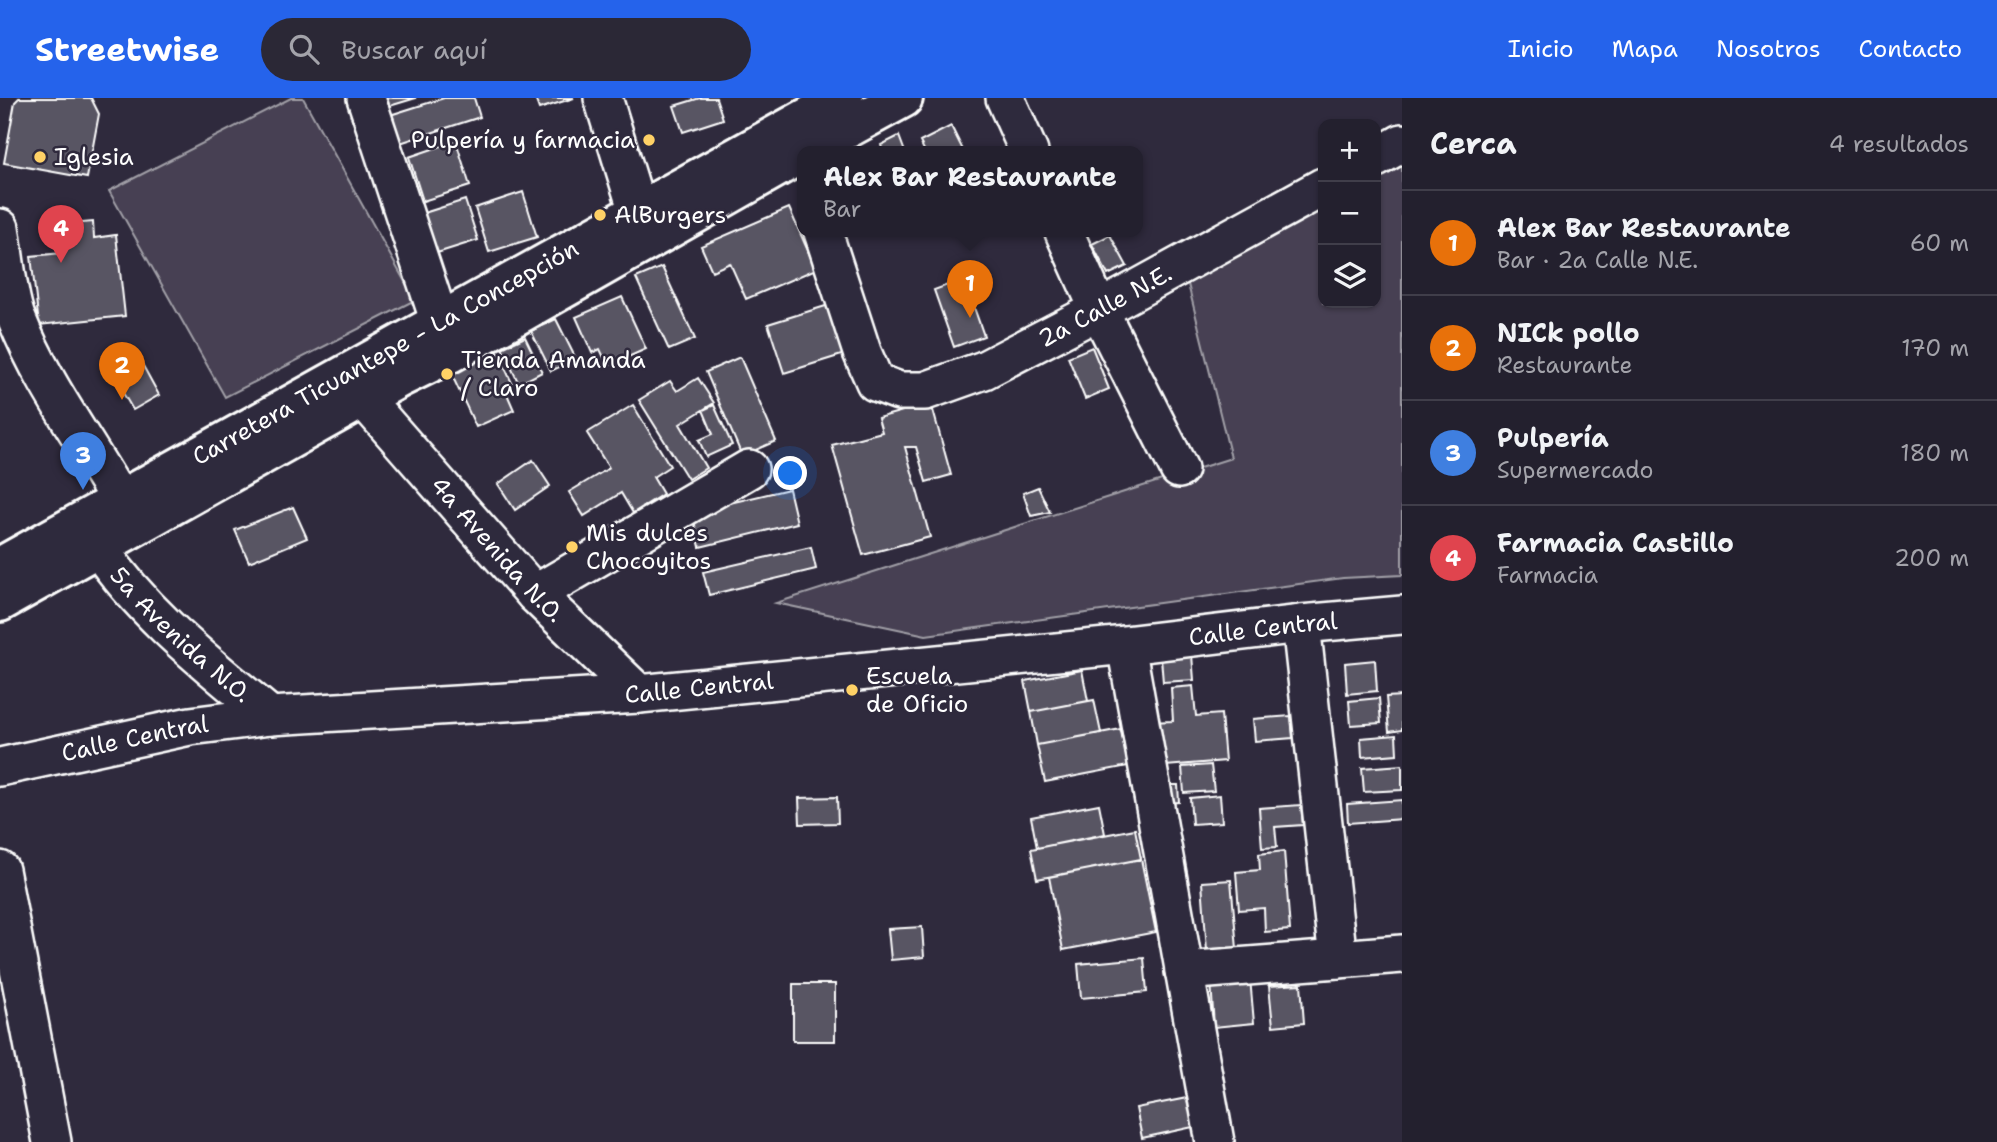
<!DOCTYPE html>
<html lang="es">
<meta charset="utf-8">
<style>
:root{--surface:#23202e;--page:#2b2836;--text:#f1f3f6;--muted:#a3a3aa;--line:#403e4a;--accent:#2563eb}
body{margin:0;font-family:"Shantell Sans",sans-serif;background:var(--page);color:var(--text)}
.controls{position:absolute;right:21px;top:21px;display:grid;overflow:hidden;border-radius:14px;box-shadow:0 2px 5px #0004}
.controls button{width:63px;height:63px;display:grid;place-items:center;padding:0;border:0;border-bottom:2px solid var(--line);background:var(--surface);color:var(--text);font:35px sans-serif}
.you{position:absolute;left:791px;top:376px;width:24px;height:24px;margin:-18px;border:5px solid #fff;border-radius:50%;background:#1a73e8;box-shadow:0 0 0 10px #1a73e833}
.badge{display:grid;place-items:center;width:46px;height:46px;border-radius:50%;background:var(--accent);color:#fff;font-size:23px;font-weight:700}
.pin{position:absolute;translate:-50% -58px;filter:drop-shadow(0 2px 4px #0008)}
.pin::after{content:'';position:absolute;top:37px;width:24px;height:21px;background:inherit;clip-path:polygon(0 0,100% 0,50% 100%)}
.popup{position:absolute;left:797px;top:48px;width:346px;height:91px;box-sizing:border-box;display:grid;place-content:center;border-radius:14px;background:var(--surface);filter:drop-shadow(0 2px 5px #0005);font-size:23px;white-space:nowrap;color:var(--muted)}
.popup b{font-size:26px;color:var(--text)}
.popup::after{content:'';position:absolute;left:50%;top:100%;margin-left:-14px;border:14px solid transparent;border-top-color:var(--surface)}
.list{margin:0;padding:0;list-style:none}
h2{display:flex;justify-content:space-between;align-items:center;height:91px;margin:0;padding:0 28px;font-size:30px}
h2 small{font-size:23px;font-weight:400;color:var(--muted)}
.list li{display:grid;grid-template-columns:46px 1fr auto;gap:21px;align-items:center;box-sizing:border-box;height:105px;padding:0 28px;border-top:2px solid var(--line)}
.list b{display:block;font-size:26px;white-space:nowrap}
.list p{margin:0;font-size:23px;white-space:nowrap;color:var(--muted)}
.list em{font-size:23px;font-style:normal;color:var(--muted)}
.icon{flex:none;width:38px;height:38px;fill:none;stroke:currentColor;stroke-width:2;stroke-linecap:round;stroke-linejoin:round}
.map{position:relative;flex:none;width:1402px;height:1044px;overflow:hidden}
header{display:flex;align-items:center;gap:42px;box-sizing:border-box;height:98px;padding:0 35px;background:var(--accent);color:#fff}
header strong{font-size:33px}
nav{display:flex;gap:38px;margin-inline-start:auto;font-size:24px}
.search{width:490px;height:63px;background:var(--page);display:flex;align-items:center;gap:18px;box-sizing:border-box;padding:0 24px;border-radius:38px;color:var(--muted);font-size:26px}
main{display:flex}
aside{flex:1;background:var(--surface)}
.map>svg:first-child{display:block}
.green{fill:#464152;stroke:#a2a0a8;stroke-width:2}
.building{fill:#595564;stroke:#fff;stroke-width:2}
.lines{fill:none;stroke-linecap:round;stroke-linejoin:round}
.minor-casing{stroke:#fff;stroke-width:42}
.major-casing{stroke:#fff;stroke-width:44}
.minor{stroke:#2f2a3d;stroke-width:37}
.major{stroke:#2f2a3d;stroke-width:38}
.poi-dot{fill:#ffd166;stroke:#2f2a3d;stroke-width:2.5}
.labels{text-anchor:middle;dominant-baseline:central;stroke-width:5;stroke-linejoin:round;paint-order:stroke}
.poi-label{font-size:24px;fill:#fff;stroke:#2f2a3d;text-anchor:start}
.street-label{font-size:24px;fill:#fff;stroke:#2f2a3d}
</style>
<header>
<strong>Streetwise</strong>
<div class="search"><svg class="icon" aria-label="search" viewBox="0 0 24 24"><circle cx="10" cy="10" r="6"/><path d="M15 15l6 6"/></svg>Buscar aquí</div>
<nav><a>Inicio</a><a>Mapa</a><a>Nosotros</a><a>Contacto</a></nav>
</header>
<main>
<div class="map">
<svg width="1402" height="1044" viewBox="0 0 1402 1044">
<rect width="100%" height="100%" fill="#2f2a3d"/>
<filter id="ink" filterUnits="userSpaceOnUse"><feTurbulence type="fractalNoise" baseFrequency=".0143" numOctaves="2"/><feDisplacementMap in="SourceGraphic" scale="14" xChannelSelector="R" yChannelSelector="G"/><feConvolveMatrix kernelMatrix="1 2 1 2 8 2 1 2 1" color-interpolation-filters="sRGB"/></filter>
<g filter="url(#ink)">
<path class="green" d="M291 0H303L415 202 225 299 109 93Z
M1402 61V477L1343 480 926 537 776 505 1231 360 1185 174 1323 102V205H1376V75Z"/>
<path class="building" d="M19 0H91L99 16 87 80 4 65 15 4Z
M380 0H416L383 10Z
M444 0H474L480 19 400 45 390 17Z
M535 0H574L539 11Z
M700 0H716L723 21 683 34 674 8Z
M951 28 964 54H925L920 44Z
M899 38 905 54H883L881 47Z
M456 43 470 88 423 103 409 59Z
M523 94 537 139 489 154 475 110Z
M465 102 478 142 437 155 424 115Z
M789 110 816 171 746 201 730 165 712 173 701 148Z
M93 124 94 140 116 137 125 218 39 227 31 158 62 155 59 127Z
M1110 137 1127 168 1108 177 1092 146Z
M662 169 695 241 669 252 636 180Z
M964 181 984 238 954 249 934 192Z
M622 199 646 251 608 268 600 251 592 255 576 219Z
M832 206 848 255 784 275 768 226Z
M556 221 576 261 551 273 531 233Z
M525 239 542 274 519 286 502 250Z
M1092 249 1109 291 1085 301 1068 259Z
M497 252 512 285 504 289 514 312 476 329 450 273Z
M136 255 159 297 133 312 109 271Z
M740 259 776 343 742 358 706 274Z
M698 280 714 305 680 326 706 370 688 381 639 302 670 283 677 293Z
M931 305 951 377 926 384 916 349H905L930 439 863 457 832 347 882 334 878 320Z
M633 307 670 368 653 379 663 396 633 415 621 395 584 418 569 394 609 370 587 335Z
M714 307 732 347 706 359 699 342 713 336 703 312Z
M533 362 550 388 515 412 498 386Z
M1038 389 1050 414 1031 418 1023 395Z
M789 391 797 425 700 449 692 414Z
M293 409 307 440 249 464 235 432Z
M811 449 816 471 709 497 703 474Z
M1192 557 1194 582 1163 584 1161 560Z
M1375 562 1377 593 1347 596 1345 565Z
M1082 572 1088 603 1031 614 1025 583Z
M1193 588 1196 618 1221 616 1225 663 1154 669 1150 624 1173 623 1171 590Z
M1402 598V632L1389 634 1386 599Z
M1379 600 1381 625 1351 627 1349 603Z
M1094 602 1101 635 1037 647 1031 614Z
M1291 618 1293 640 1255 643 1253 621Z
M1121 631 1128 668 1045 684 1037 647Z
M1396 637 1397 656 1362 659 1361 640Z
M1211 667 1214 693 1184 695 1182 669Z
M1402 667V692L1364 694 1362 670Z
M1162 687H1178L1179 704 1163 705Z
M1220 697 1222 724 1192 726 1190 700Z
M837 699 838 725 800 726 799 700Z
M1402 702V721L1348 725 1347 706Z
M1099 706 1105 736 1037 750 1031 719Z
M1301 707 1303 727 1275 729 1277 749 1262 750 1259 710Z
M1135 731 1141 761 1037 781 1031 751Z
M1284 753 1290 832 1265 834 1264 810 1239 812 1236 774 1260 772 1259 756Z
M1141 761 1156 834 1063 852 1049 779Z
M1231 782 1237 851 1207 853 1202 784Z
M922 829 924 859 891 862 888 831Z
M1144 860 1147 894 1081 900 1078 866Z
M1250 880 1254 925 1214 929 1211 883Z
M793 886H835V943H793Z
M1301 886 1304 925 1273 928 1269 888Z
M1187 1000 1193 1029 1142 1040 1136 1010Z"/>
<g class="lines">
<defs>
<g id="minor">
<path d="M366 0 449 252"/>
<path d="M603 0 638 114"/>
<path d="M1005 0 1029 54"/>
<path d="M1376 60 1402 45"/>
<path d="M0 130C4 155 8 198 16 219 46 295 97 357 134 428"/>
<path id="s1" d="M823 134 862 254 875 284 899 293H925L984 272 1099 212 1323 89"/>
<path d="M1064 134 1099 212 1179 371"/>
<path id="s2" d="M364 301 535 496 639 596"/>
<path id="s3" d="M98 449C144 517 208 566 270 618"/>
<path d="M535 496 749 371"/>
<path d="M1301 526 1338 861"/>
<path d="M1126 547 1215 1044"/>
<path id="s4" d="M0 669 190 628 270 618 639 596 1126 547 1301 526 1402 517"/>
<path d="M0 772 52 1044"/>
<path d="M1184 873 1402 856"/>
</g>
<g id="major">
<path d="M804 54 903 0"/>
<path id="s5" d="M0 469 843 0"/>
<path d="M0 504 399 280 450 255 802 55"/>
</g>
</defs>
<use href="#minor" class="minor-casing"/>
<use href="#major" class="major-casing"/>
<use href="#minor" class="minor"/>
<use href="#major" class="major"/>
</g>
</g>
<g class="poi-dot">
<circle cx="649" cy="42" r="7"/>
<circle cx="40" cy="59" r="7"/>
<circle cx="600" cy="117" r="7"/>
<circle cx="447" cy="276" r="7"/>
<circle cx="572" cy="449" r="7"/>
<circle cx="852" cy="592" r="7"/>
</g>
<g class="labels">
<g class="poi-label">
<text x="635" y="42" text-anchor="end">Pulpería y farmacia</text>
<text x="54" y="59">Iglesia</text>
<text x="614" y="117">AlBurgers</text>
<text x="461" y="262">Tienda Amanda<tspan x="461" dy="28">/ Claro</tspan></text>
<text x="586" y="435">Mis dulces<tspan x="586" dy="28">Chocoyitos</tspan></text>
<text x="866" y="578">Escuela<tspan x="866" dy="28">de Oficio</tspan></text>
</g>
<g class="street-label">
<text stroke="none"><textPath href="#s1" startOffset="410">2a Calle N.E.</textPath></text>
<text stroke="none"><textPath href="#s5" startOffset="441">Carretera Ticuantepe - La Concepción</textPath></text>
<text stroke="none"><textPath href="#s2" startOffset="201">4a Avenida N.O.</textPath></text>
<text stroke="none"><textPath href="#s4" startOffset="1272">Calle Central</textPath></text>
<text stroke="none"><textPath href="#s3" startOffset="121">5a Avenida N.O.</textPath></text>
<text stroke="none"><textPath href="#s4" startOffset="705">Calle Central</textPath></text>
<text stroke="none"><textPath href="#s4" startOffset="138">Calle Central</textPath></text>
</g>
</g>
</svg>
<div class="controls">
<button>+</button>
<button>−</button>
<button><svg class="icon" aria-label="layers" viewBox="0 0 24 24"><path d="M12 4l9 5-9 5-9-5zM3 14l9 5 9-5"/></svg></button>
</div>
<div class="you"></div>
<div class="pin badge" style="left:970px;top:220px;background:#e8710a">1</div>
<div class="popup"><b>Alex Bar Restaurante</b>Bar</div>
<div class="pin badge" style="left:122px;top:302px;background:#e8710a">2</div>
<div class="pin badge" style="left:83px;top:392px;background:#3f7fe0">3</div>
<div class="pin badge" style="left:61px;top:165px;background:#e0444e">4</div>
</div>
<aside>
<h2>Cerca<small>4 resultados</small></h2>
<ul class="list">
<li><span class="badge" style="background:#e8710a">1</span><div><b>Alex Bar Restaurante</b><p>Bar · 2a Calle N.E.</p></div><em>60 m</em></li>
<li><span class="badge" style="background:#e8710a">2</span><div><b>NICk pollo</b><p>Restaurante</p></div><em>170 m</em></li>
<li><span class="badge" style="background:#3f7fe0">3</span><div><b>Pulpería</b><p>Supermercado</p></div><em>180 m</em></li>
<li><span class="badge" style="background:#e0444e">4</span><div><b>Farmacia Castillo</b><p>Farmacia</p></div><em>200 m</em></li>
</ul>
</aside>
</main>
